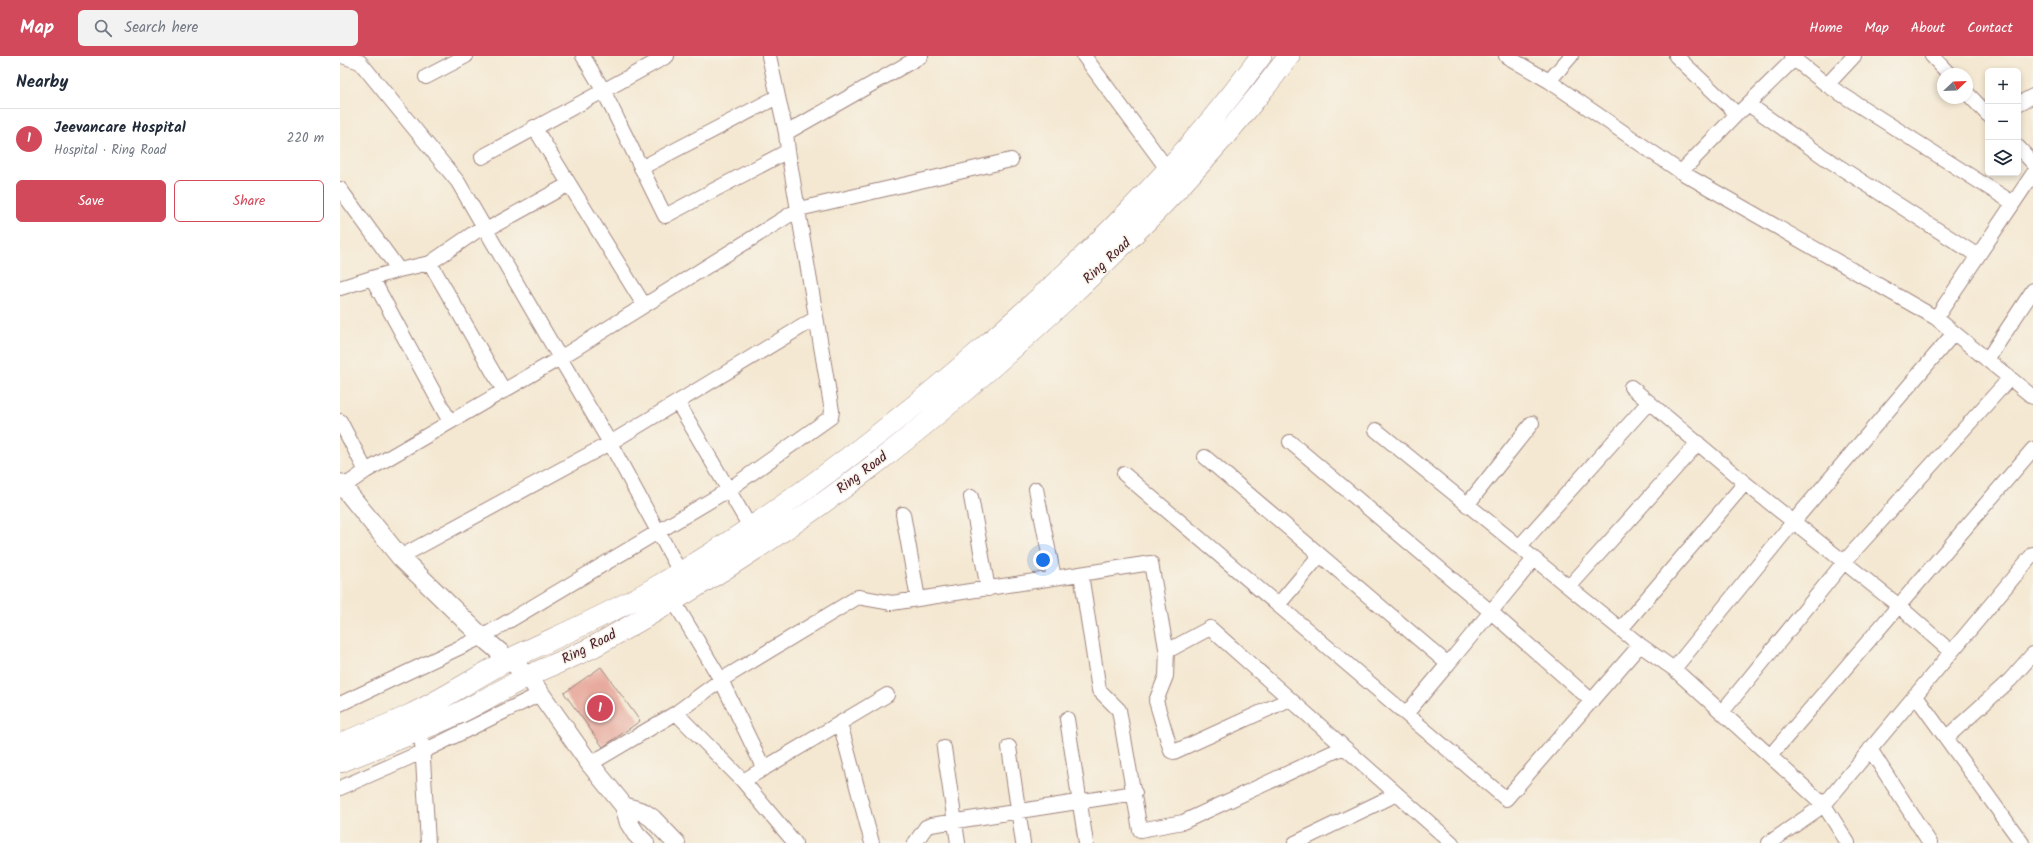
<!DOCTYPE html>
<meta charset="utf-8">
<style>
:root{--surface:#fff;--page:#f2f2f3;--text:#1f2937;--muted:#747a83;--line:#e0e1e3;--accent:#d1495b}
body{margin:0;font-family:Kalam,sans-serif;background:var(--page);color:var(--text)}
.controls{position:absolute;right:12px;top:12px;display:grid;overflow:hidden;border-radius:6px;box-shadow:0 2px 6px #0003}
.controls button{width:36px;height:36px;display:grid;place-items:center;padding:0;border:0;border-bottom:1px solid var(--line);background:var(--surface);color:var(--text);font:20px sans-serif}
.compass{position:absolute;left:1597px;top:12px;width:36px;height:36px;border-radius:50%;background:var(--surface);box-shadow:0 2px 6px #0003;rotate:67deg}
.you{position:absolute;left:703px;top:504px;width:14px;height:14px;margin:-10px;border:3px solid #fff;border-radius:50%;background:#1a73e8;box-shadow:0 0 0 6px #1a73e833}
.badge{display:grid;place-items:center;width:26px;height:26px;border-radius:50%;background:var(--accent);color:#fff;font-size:13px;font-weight:700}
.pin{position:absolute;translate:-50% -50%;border:2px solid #fff;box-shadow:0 1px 4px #0006}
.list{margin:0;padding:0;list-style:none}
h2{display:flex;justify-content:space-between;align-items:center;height:52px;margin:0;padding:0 16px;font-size:17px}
h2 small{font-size:13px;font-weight:400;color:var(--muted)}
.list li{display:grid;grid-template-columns:26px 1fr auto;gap:12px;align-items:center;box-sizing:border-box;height:60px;padding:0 16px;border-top:1px solid var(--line)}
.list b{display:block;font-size:15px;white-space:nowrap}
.list p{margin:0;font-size:13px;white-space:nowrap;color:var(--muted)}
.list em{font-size:13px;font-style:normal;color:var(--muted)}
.actions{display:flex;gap:8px;padding:12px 16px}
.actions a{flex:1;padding:9px 0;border:1px solid var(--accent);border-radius:6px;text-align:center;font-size:14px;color:var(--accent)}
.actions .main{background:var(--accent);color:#fff}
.icon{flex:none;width:22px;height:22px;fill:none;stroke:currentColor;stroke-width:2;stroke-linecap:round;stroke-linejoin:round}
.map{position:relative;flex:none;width:1693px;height:787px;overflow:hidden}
header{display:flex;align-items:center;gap:24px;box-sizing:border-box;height:56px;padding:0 20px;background:var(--accent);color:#fff}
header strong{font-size:19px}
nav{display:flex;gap:22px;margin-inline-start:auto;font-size:14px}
.search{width:280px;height:36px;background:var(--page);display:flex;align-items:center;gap:10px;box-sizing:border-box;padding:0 14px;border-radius:6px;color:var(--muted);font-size:15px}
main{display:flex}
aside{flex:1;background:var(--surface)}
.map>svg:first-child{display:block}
.building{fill:#e7a99c}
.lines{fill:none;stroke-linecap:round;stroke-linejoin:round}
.minor-casing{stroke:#9f847e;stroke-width:16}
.major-casing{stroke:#9f847e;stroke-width:20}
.highway-casing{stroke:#9f847e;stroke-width:22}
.minor{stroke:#fff;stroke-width:14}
.major{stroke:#fff;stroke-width:18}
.highway{stroke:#fff;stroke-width:21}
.labels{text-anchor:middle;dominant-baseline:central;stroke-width:3;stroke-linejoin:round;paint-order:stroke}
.street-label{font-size:14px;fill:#4a1f2b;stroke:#f7f3e8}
</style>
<header>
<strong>Map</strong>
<div class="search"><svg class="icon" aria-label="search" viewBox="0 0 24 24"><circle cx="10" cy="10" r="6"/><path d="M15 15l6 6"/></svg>Search here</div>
<nav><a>Home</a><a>Map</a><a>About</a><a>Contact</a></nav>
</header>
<main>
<aside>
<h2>Nearby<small></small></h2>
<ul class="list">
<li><span class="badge">1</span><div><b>Jeevancare Hospital</b><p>Hospital · Ring Road</p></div><em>220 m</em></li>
</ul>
<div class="actions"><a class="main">Save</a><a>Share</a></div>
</aside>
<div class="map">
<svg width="1693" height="787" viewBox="0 0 1693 787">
<rect width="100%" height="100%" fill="#f7f3e8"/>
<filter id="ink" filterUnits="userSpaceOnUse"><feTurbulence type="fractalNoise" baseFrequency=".025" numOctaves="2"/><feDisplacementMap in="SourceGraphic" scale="8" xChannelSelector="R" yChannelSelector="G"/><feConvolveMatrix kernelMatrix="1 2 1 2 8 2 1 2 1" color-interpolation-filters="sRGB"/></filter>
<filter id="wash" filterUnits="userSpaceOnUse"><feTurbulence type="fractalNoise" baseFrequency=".012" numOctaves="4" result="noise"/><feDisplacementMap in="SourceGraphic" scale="16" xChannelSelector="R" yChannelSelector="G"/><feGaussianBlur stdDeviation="0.9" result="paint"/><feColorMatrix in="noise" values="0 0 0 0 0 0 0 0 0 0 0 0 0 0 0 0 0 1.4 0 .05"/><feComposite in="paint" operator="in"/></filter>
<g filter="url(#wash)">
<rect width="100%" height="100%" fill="#f4e8d2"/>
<g id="blocks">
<path class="building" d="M261 611 300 665 263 691 224 637Z"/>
</g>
</g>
<g filter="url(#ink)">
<use href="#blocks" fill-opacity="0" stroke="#9f847e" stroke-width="1"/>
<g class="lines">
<defs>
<path id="minor" d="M2 0 20 6 118 126 220 302 26 415 3 431
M243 0 263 34 325 160 448 95 446 77 429 0
M744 0 828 114
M1166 0 1209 25 1341 116 1596 262 1693 341
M1336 0 1397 58 1341 116
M1592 0 1609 18
M1454 3 1487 29 1673 147
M86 21 126 0
M1209 25 1231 0
M1487 29 1514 0
M1627 37 1648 59
M1408 48 1484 101 1638 200
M1678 48 1693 40
M1402 54 1454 3 1451 0
M194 71 304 249
M446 77 581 0
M1678 91 1693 107
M142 101 327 0
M301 112 437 41
M0 133 59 214 32 222 110 366
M146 174 229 128
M90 207 164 335
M59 214 90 207 144 170
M0 232 32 222
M1596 262 1693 118
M1647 304 1693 234
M1291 331 1405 427 1559 550 1611 596
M338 347 410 471
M0 365 26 415
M1036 374 1300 589 1334 613 1454 465 1614 277
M950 386 1151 556 1252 645
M865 401 1108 608 1066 658
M784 418 1166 743 1300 589
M696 433 714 522
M631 441 648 533
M1127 449 1192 367
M563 458 578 543
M1179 491 1309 346
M60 501 270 387 476 262
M340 516 270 387 220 302 459 153 671 104
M741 518 759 634 779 654 800 774 843 766 1004 691
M1229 531 1358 387
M333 544 381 624 424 713
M938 549 980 499
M1281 573 1405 427
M827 593 826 620 816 645 831 695 834 696 950 643
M1108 608 1194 503
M1334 613 1484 749 1508 787
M1575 639 1682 787
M0 648 142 581 388 434 491 361 492 355 448 95
M1382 656 1504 506 1670 322
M336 657 403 725 455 787
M727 663 746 787
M500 667 532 787
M1606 682 1670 624 1693 598
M82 687 88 787
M669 691 683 787
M604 692 618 787
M1530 693 1590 787
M1430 700 1693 393
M250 708 336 657 381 624 518 541 552 547 811 507 826 592 831 593 870 572 1112 787
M403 725 547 639
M0 732 82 696 200 638
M575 787 586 771 591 769 795 737
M955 787 1057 738
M1429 787 1484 749 1693 498"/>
<path id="major" d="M0 427 60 501 142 581 188 620 250 708 284 750 289 767 296 778 305 787
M284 750 303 756 312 762 336 787"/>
<path id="highway" d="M0 688C23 678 48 670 70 659 105 642 138 620 172 602 216 581 261 562 304 538 422 471 531 388 635 299 740 208 838 113 921 0
M0 706C39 690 79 676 117 658 140 647 163 633 186 621 211 609 238 600 262 586 353 535 448 475 530 412 595 362 657 308 717 252 801 174 880 93 949 0"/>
</defs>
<use href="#minor" class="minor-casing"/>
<use href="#major" class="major-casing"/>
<use href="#highway" class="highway-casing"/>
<use href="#minor" class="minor"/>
<use href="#major" class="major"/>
<use href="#highway" class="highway"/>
</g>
</g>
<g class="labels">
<g class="street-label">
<text transform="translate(767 205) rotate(-43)">Ring Road</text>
<text transform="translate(522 417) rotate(-37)">Ring Road</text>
<text transform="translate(249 591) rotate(-27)">Ring Road</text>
</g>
</g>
</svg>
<div class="controls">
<button>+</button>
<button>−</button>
<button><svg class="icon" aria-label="layers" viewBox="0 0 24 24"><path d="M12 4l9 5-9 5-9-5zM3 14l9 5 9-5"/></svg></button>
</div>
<svg class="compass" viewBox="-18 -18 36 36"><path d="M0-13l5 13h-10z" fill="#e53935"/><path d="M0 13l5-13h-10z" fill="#747a83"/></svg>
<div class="you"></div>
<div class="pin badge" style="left:260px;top:652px">1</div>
</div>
</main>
